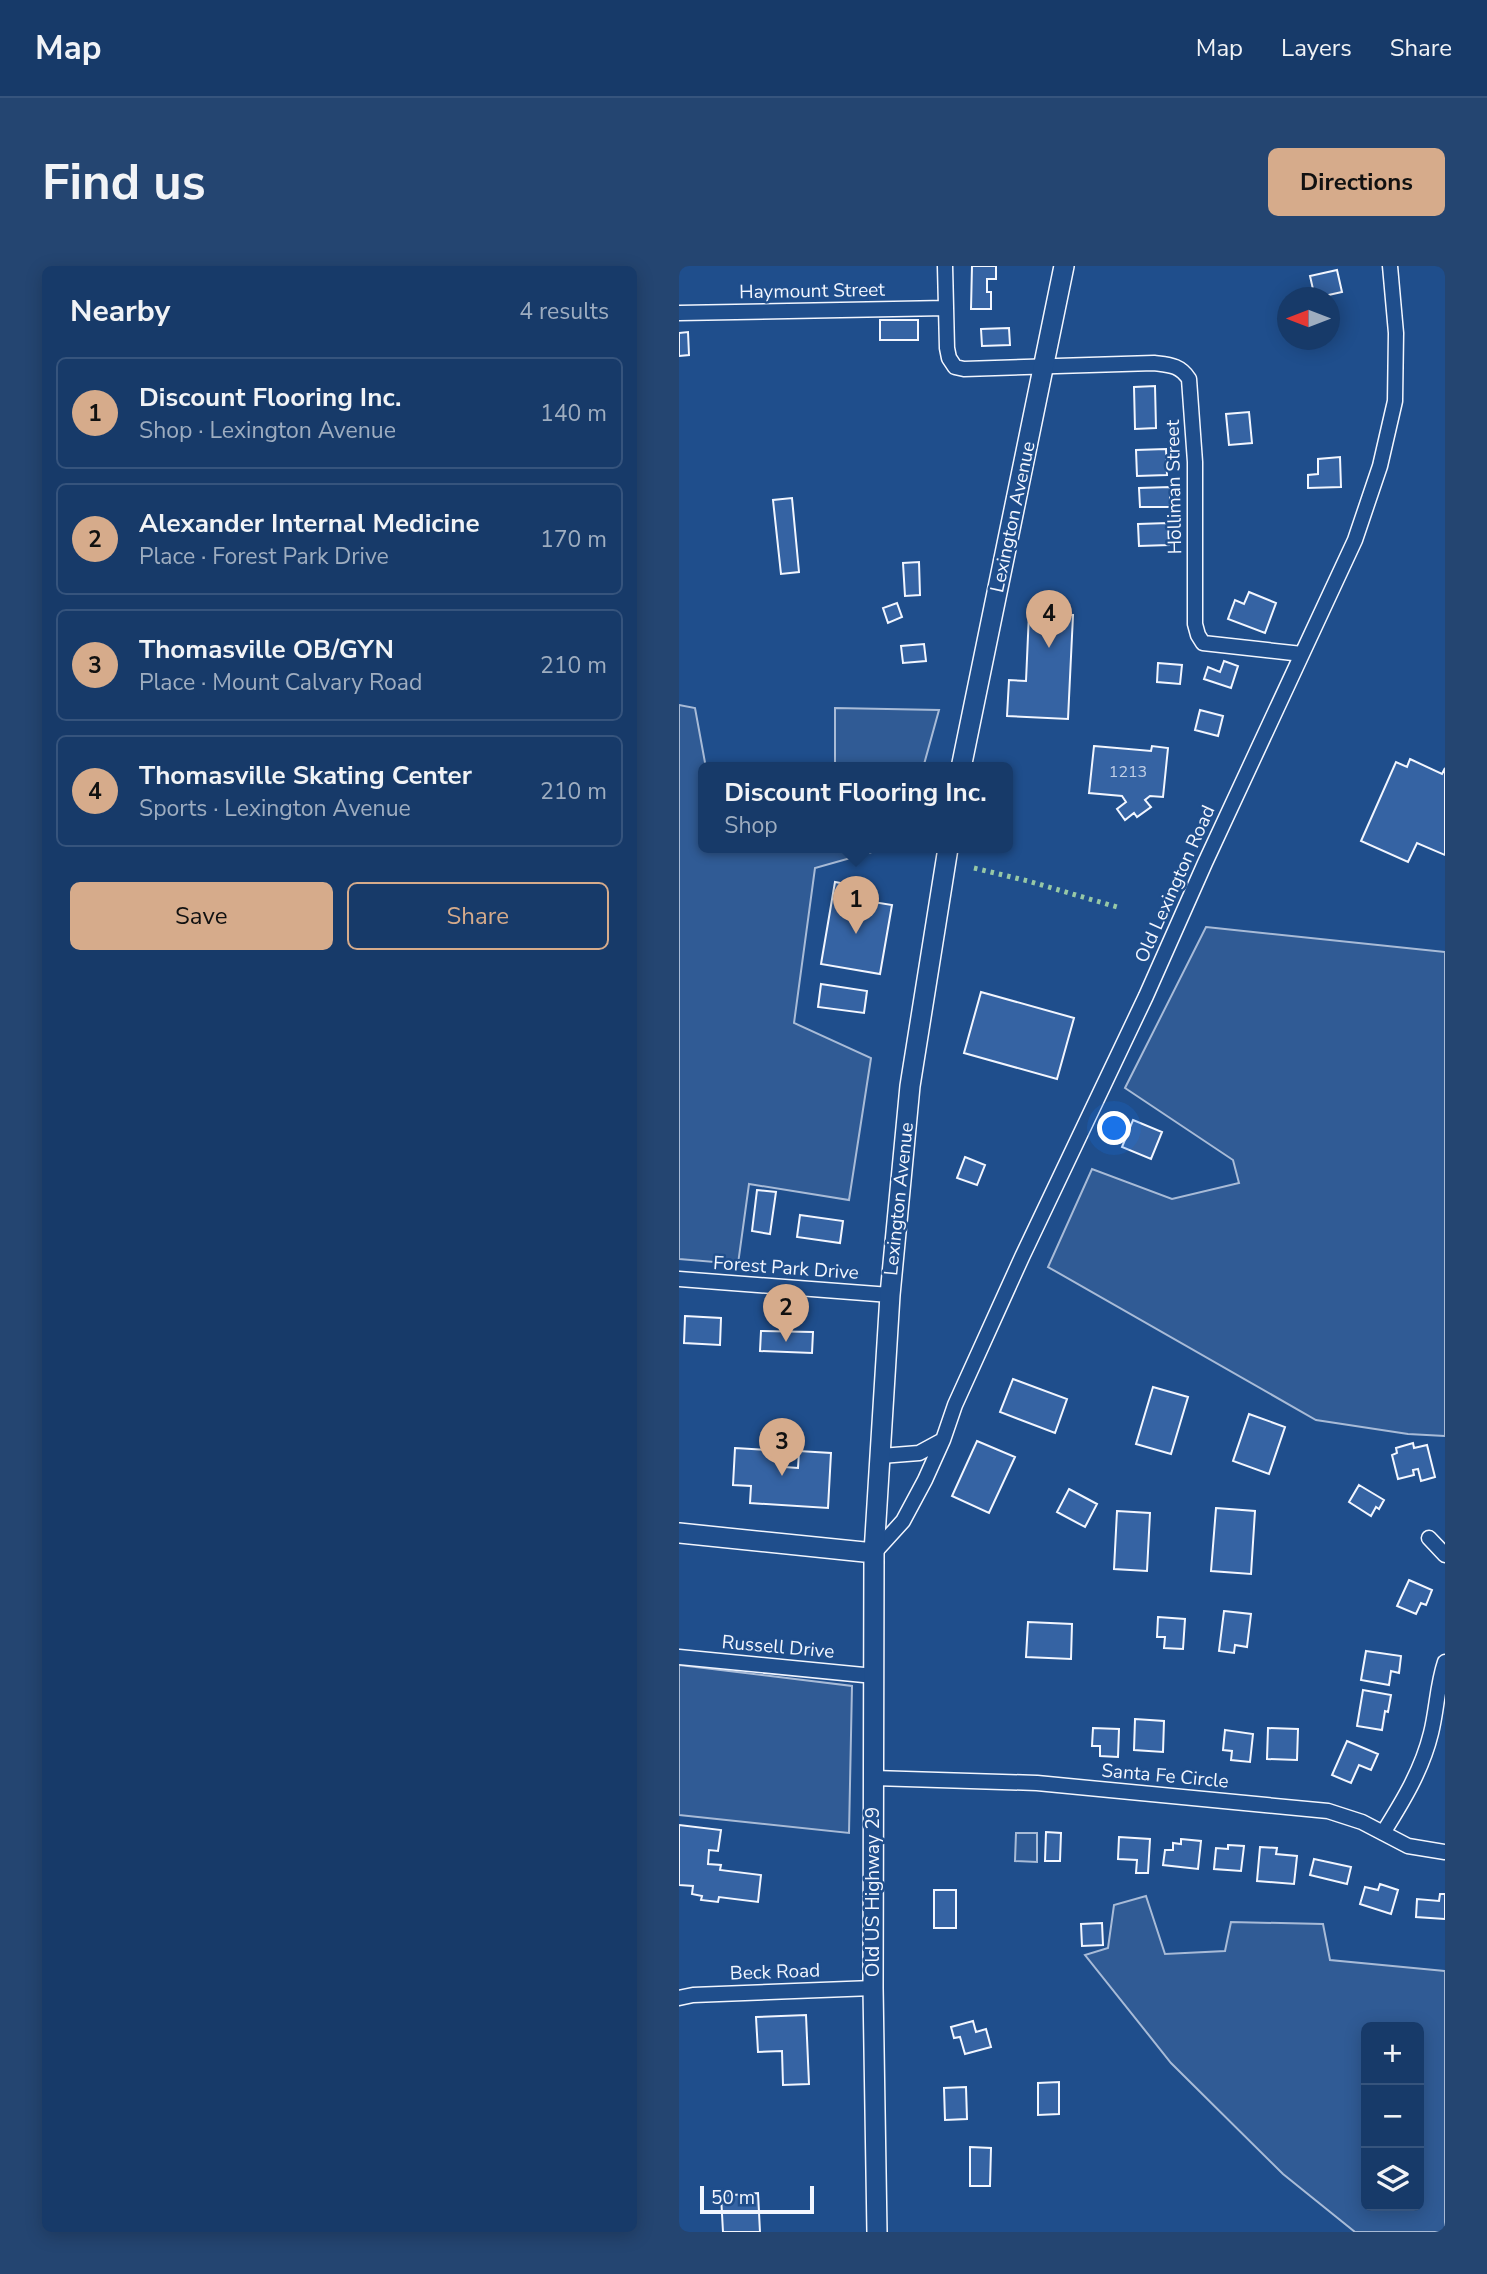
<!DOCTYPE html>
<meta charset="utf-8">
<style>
:root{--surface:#173a69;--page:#244571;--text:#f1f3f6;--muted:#9eadc0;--line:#36547d;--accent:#d6ab8b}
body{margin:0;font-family:"Nunito Sans",sans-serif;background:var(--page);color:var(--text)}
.controls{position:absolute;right:21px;bottom:21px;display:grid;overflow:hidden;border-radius:10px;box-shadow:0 4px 18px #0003}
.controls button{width:63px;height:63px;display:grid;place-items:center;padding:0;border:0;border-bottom:2px solid var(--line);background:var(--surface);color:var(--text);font:35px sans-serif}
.compass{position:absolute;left:598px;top:21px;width:63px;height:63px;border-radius:50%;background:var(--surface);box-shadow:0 4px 18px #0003;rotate:270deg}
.scale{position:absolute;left:21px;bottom:18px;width:114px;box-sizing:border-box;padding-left:7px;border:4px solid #f2f6ff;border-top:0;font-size:19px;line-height:24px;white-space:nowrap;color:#f2f6ff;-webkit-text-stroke:5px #1f4e8c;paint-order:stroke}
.you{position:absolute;left:436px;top:863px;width:24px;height:24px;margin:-18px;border:5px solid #fff;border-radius:50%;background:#1a73e8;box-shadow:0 0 0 10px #1a73e833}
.badge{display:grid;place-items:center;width:46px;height:46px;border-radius:50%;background:var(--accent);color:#111;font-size:23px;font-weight:700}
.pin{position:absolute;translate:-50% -58px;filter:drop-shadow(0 2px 4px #0008)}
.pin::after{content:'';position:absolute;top:37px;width:24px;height:21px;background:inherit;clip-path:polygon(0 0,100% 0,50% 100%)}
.popup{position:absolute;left:19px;top:496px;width:315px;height:91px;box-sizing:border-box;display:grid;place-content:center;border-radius:10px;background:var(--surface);filter:drop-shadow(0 2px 5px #0005);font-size:23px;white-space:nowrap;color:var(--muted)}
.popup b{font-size:26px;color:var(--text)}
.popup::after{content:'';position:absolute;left:50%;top:100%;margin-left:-14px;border:14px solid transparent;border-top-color:var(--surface)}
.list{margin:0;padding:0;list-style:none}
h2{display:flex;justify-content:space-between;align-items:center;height:91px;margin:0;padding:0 28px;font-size:30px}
h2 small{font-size:23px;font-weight:400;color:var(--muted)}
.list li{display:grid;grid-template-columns:46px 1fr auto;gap:21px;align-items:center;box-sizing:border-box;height:112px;margin:0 14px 14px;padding:0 14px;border:2px solid var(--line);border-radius:10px}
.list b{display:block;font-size:26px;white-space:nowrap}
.list p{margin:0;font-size:23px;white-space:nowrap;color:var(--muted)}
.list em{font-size:23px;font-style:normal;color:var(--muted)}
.actions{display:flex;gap:14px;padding:21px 28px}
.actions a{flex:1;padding:16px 0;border:2px solid var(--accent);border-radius:10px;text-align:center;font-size:24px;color:var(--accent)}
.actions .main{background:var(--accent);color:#111}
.icon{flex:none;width:38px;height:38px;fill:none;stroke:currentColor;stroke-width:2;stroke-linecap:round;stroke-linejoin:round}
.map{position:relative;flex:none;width:766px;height:1966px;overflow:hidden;border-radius:10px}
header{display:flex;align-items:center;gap:42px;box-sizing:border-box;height:98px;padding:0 35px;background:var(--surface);border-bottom:2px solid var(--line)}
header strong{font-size:33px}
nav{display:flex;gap:38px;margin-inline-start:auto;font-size:24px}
.intro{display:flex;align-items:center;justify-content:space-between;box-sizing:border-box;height:168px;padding:0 42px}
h1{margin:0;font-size:49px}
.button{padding:18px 32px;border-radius:10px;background:var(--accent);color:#111;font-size:24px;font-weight:700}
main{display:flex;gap:42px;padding:0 42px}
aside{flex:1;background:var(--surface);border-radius:10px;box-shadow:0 4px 18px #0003}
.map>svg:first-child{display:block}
.green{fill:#305b95;stroke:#a8bbd7;stroke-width:2;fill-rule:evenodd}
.building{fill:#3563a3;stroke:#f2f6ff;stroke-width:2}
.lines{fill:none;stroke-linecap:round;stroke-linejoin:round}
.street-casing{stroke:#f2f6ff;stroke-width:17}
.secondary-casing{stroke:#f2f6ff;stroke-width:22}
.street{stroke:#1f4e8c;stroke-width:14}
.secondary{stroke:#1f4e8c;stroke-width:19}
.hedge{stroke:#97c8a6;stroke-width:5;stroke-dasharray:3.5 5;stroke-linecap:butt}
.labels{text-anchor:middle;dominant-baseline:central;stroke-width:5;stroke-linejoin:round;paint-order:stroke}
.number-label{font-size:16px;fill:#c3d1e8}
.street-label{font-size:19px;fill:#f2f6ff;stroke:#1f4e8c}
</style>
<header>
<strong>Map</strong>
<nav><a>Map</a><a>Layers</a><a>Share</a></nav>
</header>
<div class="intro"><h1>Find us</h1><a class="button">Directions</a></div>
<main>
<aside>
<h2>Nearby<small>4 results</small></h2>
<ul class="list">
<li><span class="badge">1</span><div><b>Discount Flooring Inc.</b><p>Shop · Lexington Avenue</p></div><em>140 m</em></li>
<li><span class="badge">2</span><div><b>Alexander Internal Medicine</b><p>Place · Forest Park Drive</p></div><em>170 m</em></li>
<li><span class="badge">3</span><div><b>Thomasville OB/GYN</b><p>Place · Mount Calvary Road</p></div><em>210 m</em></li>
<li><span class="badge">4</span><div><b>Thomasville Skating Center</b><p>Sports · Lexington Avenue</p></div><em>210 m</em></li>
</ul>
<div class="actions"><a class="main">Save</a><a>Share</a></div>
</aside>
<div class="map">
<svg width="766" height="1966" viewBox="0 0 766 1966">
<rect width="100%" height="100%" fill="#1f4e8c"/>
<path class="green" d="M0 439 16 442 27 502H25V582H207L136 602 115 757 192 792 170 934 70 918 59 998 0 993Z
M156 442 260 444 244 502H150L156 496Z
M527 661 766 686V1170L729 1168 637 1154 369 1001 413 903 493 933 560 917 554 894 446 822Z
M0 1399 173 1420 170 1567 0 1549Z
M337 1567H358V1596L336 1595Z
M467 1630 486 1688 546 1685 552 1656 644 1658 651 1694 766 1705V1966H676L604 1908 492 1797 406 1689 429 1682 435 1639ZM687 1761H740V1940H687Z"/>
<path class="building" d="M293 0H317V13H308V26H312V43H292Z
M658 4 663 26 636 32 631 10Z
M201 54H239V74H201Z
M330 62 331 79 303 80 302 63Z
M9 66 10 89 0 90V67Z
M476 120 477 162 456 163 455 121Z
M570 146 573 177 550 179 547 148Z
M487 183 488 209 458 210 457 184Z
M661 191 662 221 629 222V209L639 208V193Z
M491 221V241H461L460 222Z
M113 232 120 306 102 308 94 234Z
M489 257 490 279 460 280 459 258Z
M240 296 241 329 226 330 224 297Z
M570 326 597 337 586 367 549 353 556 334 565 338Z
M218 337 223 351 209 357 204 342Z
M350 347 394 349 389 453 328 450 330 414 347 415Z
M245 378 247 395 224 397 222 380Z
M545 395 559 400 552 422 525 413 529 401 541 406Z
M479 397 503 399 501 418 478 416Z
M521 444 544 450 539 470 516 464Z
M415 480 472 485 473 480 489 482 484 531 471 530 466 534 472 541 458 551 455 547 446 554 438 543 447 536 443 530 410 527Z
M731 493 763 508 766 502V589L738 577 729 596 682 575 717 496 728 501Z
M156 616 190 622 188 635 213 639 201 708 142 698Z
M142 718 188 725 185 747 139 741Z
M302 726 395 752 378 813 285 787Z
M454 854 483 866 472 893 443 881Z
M286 891 306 899 298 919 278 912Z
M78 924 97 926 91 968 73 965Z
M121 949 164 955 161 977 118 971Z
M6 1050 42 1052 41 1079 5 1077Z
M82 1065 134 1066 133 1087 81 1085Z
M334 1113 388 1133 376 1167 321 1146Z
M474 1121 509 1131 492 1188 457 1178Z
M570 1148 606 1161 590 1208 554 1195Z
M298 1175 336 1191 310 1247 273 1230Z
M734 1177 735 1182 748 1179 756 1211 742 1215 739 1203 734 1204 735 1209 719 1213 713 1189 718 1187 717 1182Z
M56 1182 107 1185 106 1201 119 1202 120 1185 152 1187 149 1242 71 1237 72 1220 54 1219Z
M680 1219 705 1234 700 1243 697 1241 692 1250 670 1236Z
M390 1223 418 1238 406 1261 378 1246Z
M537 1242 576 1245 572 1308 532 1305Z
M438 1245 471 1247 468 1305 435 1303Z
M730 1314 753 1324 747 1339 742 1337 737 1348 718 1340Z
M545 1345 572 1348 568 1381 556 1379 555 1387 540 1385Z
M479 1351 506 1353 504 1383 485 1382 486 1371H478Z
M349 1356 393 1358 392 1393 347 1391Z
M687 1385 722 1390 720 1407 712 1405 710 1419 682 1414Z
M684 1424 712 1429 709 1446 706 1445 703 1464 678 1460Z
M456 1453 485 1455 484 1486 455 1484Z
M414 1462 440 1463 439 1491 421 1490V1480H413Z
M589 1462 619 1463 618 1494 588 1493Z
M546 1464 574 1468 571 1496 552 1494 553 1485 544 1484Z
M668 1475 699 1488 692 1504 680 1499 672 1517 653 1509Z
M0 1559 42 1564 39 1585 30 1584 29 1598 42 1599 41 1604 82 1609 79 1636 40 1631 39 1636 22 1634 23 1630 13 1628 14 1620 0 1619Z
M367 1566 382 1567 381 1595H366Z
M440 1571 471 1573 469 1607H457L458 1594 439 1593Z
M502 1573 522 1575 519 1603 484 1599 486 1584H494V1577L502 1578Z
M549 1579 565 1580 562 1605 535 1603 537 1582 549 1583Z
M581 1581 598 1582 597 1588 618 1590 615 1618 578 1615Z
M635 1593 672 1601 668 1618 631 1609Z
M701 1618 719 1624 712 1648 681 1638 686 1621 699 1624Z
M255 1624H277V1662H255Z
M761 1628H766V1653L737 1651 738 1633 760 1635Z
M423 1657 424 1679 403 1680 402 1658Z
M127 1749 130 1818 104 1819 103 1785 79 1786 77 1751Z
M294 1755 297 1766 307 1763 312 1781 286 1788 281 1771 275 1772 272 1761Z
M380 1816V1848L359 1849V1817Z
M287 1821 288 1853 266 1854 265 1822Z
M291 1881 312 1882 311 1920H291Z
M79 1927 81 1966H44L42 1930Z"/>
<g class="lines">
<defs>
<path id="street" d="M266 0 268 82 270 92 276 101 285 103 475 97C491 99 501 99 510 113L516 196V358L519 369 524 377 623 388
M0 47 267 42
M0 1013 211 1029
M202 1190 240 1187 264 1174 276 1139 343 991 467 730 526 597 676 274 701 200 716 135 717 67 711 0
M750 1272 766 1289
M195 1287 224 1255 246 1214 264 1174
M0 1391 195 1410
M195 1512 358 1517 649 1545 683 1556 729 1580 766 1586
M704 1567C724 1535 743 1504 752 1467 758 1443 758 1420 766 1396
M0 1732 14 1729 194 1722"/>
<path id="secondary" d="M282 502 385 0
M0 1267 195 1287
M198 1966 194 1722 195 1287 211 1029 231 820 269 582"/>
</defs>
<use href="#street" class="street-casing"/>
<use href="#secondary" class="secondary-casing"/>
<use href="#street" class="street"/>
<use href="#secondary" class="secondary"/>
<path class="hedge" d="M295 602 349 615 438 641"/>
</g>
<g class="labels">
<g class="number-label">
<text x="449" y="506">1213</text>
</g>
<g class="street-label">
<text transform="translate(133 25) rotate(-1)">Haymount Street</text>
<text transform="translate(495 221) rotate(-91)">Holliman Street</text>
<text transform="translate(334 251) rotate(-78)">Lexington Avenue</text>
<text transform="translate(496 618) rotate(-66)">Old Lexington Road</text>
<text transform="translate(220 933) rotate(-84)">Lexington Avenue</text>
<text transform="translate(107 1002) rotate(4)">Forest Park Drive</text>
<text transform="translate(99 1381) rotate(5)">Russell Drive</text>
<text transform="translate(486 1510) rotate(5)">Santa Fe Circle</text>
<text transform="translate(194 1626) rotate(-90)">Old US Highway 29</text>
<text transform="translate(96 1706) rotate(-2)">Beck Road</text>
</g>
</g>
</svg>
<div class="controls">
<button>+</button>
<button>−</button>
<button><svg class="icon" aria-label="layers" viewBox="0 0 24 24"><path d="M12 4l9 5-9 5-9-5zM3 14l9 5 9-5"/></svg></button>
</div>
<svg class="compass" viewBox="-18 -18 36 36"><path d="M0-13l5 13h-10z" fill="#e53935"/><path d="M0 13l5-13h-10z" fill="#9eadc0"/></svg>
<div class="scale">50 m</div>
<div class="you"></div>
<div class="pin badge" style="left:177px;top:668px">1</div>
<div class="popup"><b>Discount Flooring Inc.</b>Shop</div>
<div class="pin badge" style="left:107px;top:1076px">2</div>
<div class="pin badge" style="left:103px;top:1210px">3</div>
<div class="pin badge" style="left:370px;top:382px">4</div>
</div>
</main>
